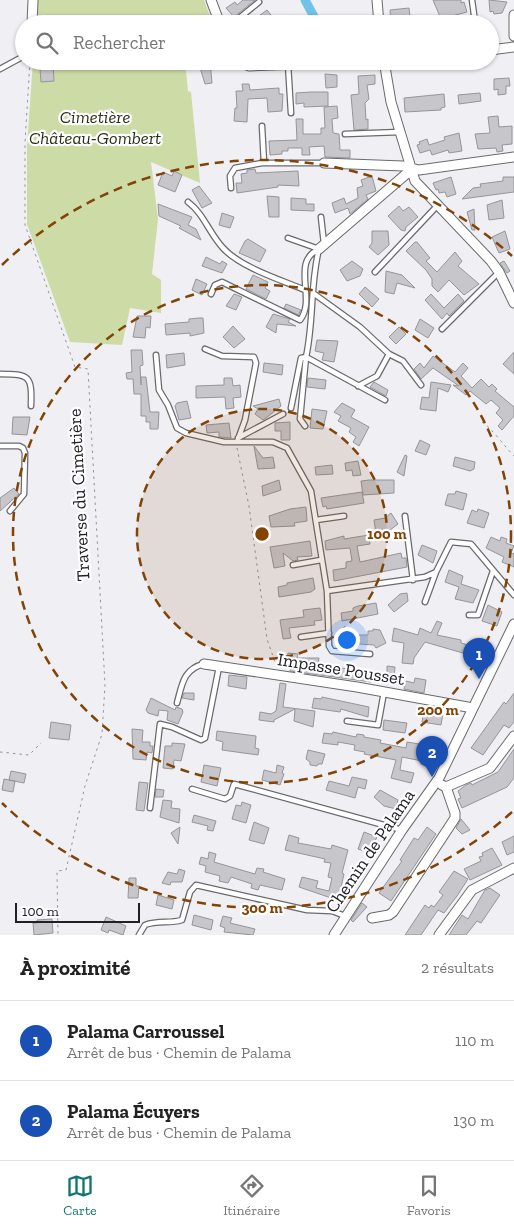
<!DOCTYPE html>
<html lang="fr">
<meta charset="utf-8">
<style>
:root{--surface:#fff;--page:#f6f6f6;--text:#222;--muted:#767676;--line:#e0e0e0;--accent:#0f766e}
body{margin:0;font-family:"Zilla Slab",serif;background:var(--page);color:var(--text)}
.scale{position:absolute;left:15px;bottom:12px;width:125px;box-sizing:border-box;padding-left:5px;border:2px solid #212123;border-top:0;font-size:14px;line-height:18px;white-space:nowrap;color:#212123;-webkit-text-stroke:4px #fdfdff;paint-order:stroke}
.you{position:absolute;left:346px;top:639px;width:18px;height:18px;margin:-12px;border:4px solid #fff;border-radius:50%;background:#1a73e8;box-shadow:0 0 0 8px #1a73e833}
.badge{display:grid;place-items:center;width:32px;height:32px;border-radius:50%;background:var(--accent);color:#fff;font-size:16px;font-weight:700}
.pin{position:absolute;translate:-50% -41px;filter:drop-shadow(0 1px 2px #0008)}
.pin::after{content:'';position:absolute;top:26px;width:18px;height:15px;background:inherit;clip-path:polygon(0 0,100% 0,50% 100%)}
.list{margin:0;padding:0;list-style:none}
h2{display:flex;justify-content:space-between;align-items:center;height:65px;margin:0;padding:0 20px;font-size:21px}
h2 small{font-size:16px;font-weight:400;color:var(--muted)}
.list li{display:grid;grid-template-columns:32px 1fr auto;gap:15px;align-items:center;box-sizing:border-box;height:80px;padding:0 20px;border-top:1px solid var(--line)}
.list b{display:block;font-size:19px;white-space:nowrap}
.list p{margin:0;font-size:16px;white-space:nowrap;color:var(--muted)}
.list em{font-size:16px;font-style:normal;color:var(--muted)}
.icon{flex:none;width:28px;height:28px;fill:none;stroke:currentColor;stroke-width:2;stroke-linecap:round;stroke-linejoin:round}
.map{position:relative;flex:none;width:514px;height:935px;overflow:hidden}
.search{position:absolute;background:var(--surface);box-shadow:0 1px 4px #0004;left:15px;right:15px;top:15px;height:55px;display:flex;align-items:center;gap:12px;box-sizing:border-box;padding:0 18px;border-radius:28px;color:var(--muted);font-size:19px}
.sheet{height:225px;background:var(--surface)}
nav{display:flex;justify-content:space-around;align-items:center;box-sizing:border-box;height:70px;border-top:1px solid var(--line);background:var(--surface);font-size:14px;color:var(--muted)}
nav a{display:grid;justify-items:center;gap:2px}
nav .on{color:var(--accent)}
.map>svg:first-child{display:block}
.green{fill:#cddba6}
.lines{fill:none;stroke-linecap:round;stroke-linejoin:round}
.canal{stroke:#70c3e6;stroke-width:9}
.building{fill:#c7c6cb;stroke:#96959a}
.lane-casing{stroke:#6a6a6e;stroke-width:7}
.street-casing{stroke:#6a6a6e;stroke-width:11}
.path{stroke:#949498;stroke-width:1;stroke-dasharray:2.5 4;stroke-linecap:butt}
.lane{stroke:#fff;stroke-width:4.5}
.street{stroke:#fff;stroke-width:9}
.ring{fill:none;stroke:#824305;stroke-width:2.5;stroke-dasharray:9 6}
.labels{text-anchor:middle;dominant-baseline:central;stroke-width:4.5;stroke-linejoin:round;paint-order:stroke}
.park-label{font-size:18px;font-style:italic;fill:#293011;stroke:#fdfdff}
.street-label{font-size:18px;fill:#212123;stroke:#fdfdff}
.centre{fill:#824305;stroke:#fdfdff;stroke-width:2.5}
.ring-label{font-size:15px;text-anchor:middle;font-weight:bold;fill:#824305;stroke:#fdfdff;stroke-width:4.5;stroke-linejoin:round;paint-order:stroke}
</style>
<div class="map">
<svg width="514" height="935" viewBox="0 0 514 935">
<rect width="100%" height="100%" fill="#efeff4"/>
<path class="green" d="M37 0H204L213 24H35Z
M33 61H185L188 91 191 92 200 183 151 162 158 219 152 274 161 280V313L130 308 122 345 70 342 27 224V147Z"/>
<g class="lines">
<path class="canal" d="M305 0 318 24"/>
</g>
<path class="building" d="M243 0H255L234 17 226 8 235 2 237 5Z
M433 0H461V3L464 2 467 12 441 19Z
M489 0 507 2 502 13 494 14 493 11 490 12Z
M409 8 411 24H391L390 10Z
M267 10 278 24H248L263 13Z
M198 61H210L212 83 205 84Z
M53 64 54 81 41 82 40 69 43 68V65Z
M325 74 337 75V87L326 88Z
M375 75V84L367 85 369 99 365 103 366 120 368 119V129L354 130 351 95 359 94 358 76Z
M509 78 510 86H506V94L498 95V89L494 90V79Z
M242 84H249L250 90 279 88V94H283L282 111 268 112 267 98 248 99 247 122 234 121 235 108H237L236 91H243Z
M311 92H328V106L304 107V103L296 104V93Z
M480 93 481 101 459 104 458 95Z
M444 94 445 107 441 108V110L405 112 404 98Z
M337 106 338 118 332 119 333 133 339 134 340 150H350V158L325 157 324 146 309 147 310 155H302V148H288V151H282V154L270 155 269 141 297 140 296 119H303V134H321V128H325L324 107Z
M498 116 499 127 512 126V144L502 145 503 151 497 152 496 148 478 149 475 134 490 133 488 117Z
M459 133 462 151 449 153 448 150 432 155 430 150 420 153 417 145 420 144 419 142 427 139 429 145 445 140 444 137Z
M255 169 256 173 298 171 299 186 278 185V187L237 193 236 183H242L241 174 247 173V170Z
M174 171 182 175 175 192 158 185 163 172 172 176Z
M372 176 376 191 366 195 368 199 350 214 348 208 335 213 332 203 344 198 346 204 358 198 357 188 363 186 361 180Z
M451 177 456 194 447 197 445 192 439 193 438 189 436 190 433 183Z
M503 177H514V192L462 199 473 188 481 187 480 184 503 181Z
M199 186 212 203 202 208 192 190Z
M267 196 279 197V217H269Z
M291 198 306 199V204H314V211L291 210Z
M502 200 504 218 489 220 487 205Z
M158 204 192 217 188 225 196 229 201 240 179 228 181 226 159 216Z
M399 206 403 211 409 207 418 217 406 227 405 231 401 230 388 216Z
M474 209 475 230H472L467 212Z
M222 213 234 217 230 228 219 225Z
M372 231H388L389 245 378 255 369 247 372 243Z
M505 231 510 249 499 253 492 237Z
M248 239 266 250 260 262 239 253 245 241Z
M415 242H417L430 258 426 261 437 272 455 252 462 261 458 266 479 284 464 295 449 280 438 292 432 286V279L426 270 406 251Z
M206 257 220 264 222 261 227 264 222 273 202 266Z
M352 261 363 269 360 276 347 281 340 270Z
M504 261 510 271 507 273 500 263Z
M386 271 402 275 415 288 397 283 394 294 385 292Z
M253 275 268 282 265 288 270 291 266 299 246 289Z
M196 279 207 284 202 295 192 290Z
M365 287 379 299 372 307 359 294Z
M234 294 242 297 236 310 226 306Z
M431 294 444 308 458 294 464 301 449 316 447 313 442 319 425 300Z
M286 304 301 310 298 315 284 308Z
M273 314 290 319 288 322 296 326 277 324 276 333 266 327Z
M137 316H151L150 328 146 327 145 338 133 337Z
M199 318H203L204 333 190 336V333L166 335 165 324 189 322V319Z
M420 319 434 328 428 338 415 330Z
M233 326 245 339 234 348 223 337Z
M399 327 406 334 396 344 389 337Z
M317 340 338 341 334 362 322 360 324 353 315 351Z
M131 350H142L143 365 140 366 141 385V377H146L150 412H159L158 429H150V422H146V416H141V394H134L133 379H127L126 373 132 372Z
M514 352V374L503 364Z
M184 353 185 365 167 368 166 355Z
M433 356 455 372 463 363 468 368 461 376 472 388 481 379 489 387 492 384 497 389 495 391 514 407V416L502 430 498 426 503 420 496 413 500 408 491 400 486 404 470 391 466 395 453 385 459 386 433 368 421 379 414 369 420 363 424 368Z
M264 363 283 365 282 375 263 372Z
M224 378H232L233 386 240 385 241 397 233 398 234 408 226 409 225 397 196 398V386L224 385Z
M308 378 326 380 325 389 307 387Z
M374 382 388 390 386 396 370 387Z
M431 382 451 385 448 392 438 388 436 411 420 409 422 397 429 398Z
M279 399 281 406 266 418 263 420 255 414 258 409 253 406Z
M187 401 191 418 179 420 175 406 177 403Z
M342 403 355 410 351 417 369 427 359 446 353 442 356 437 349 432 351 428 338 421 341 416 334 412Z
M312 409 327 411 323 429 310 428Z
M13 417H30L27 435 12 434Z
M290 422V440H281V431H275V423Z
M229 423 231 438 219 437V432L207 433 206 425Z
M420 440 430 445 426 455 415 451Z
M254 446 263 458 273 457 275 468 258 469Z
M405 455 407 456 404 476 397 472Z
M455 457 475 462 474 469 470 471 453 466Z
M358 461 361 475 353 476 352 470 346 471 345 463Z
M332 465 333 474 316 475 315 467Z
M279 480 281 490 263 496 262 486Z
M369 480H394V493L363 495 361 481Z
M14 488 19 494 0 511V498Z
M456 491 467 494 463 510 445 505 448 494H455Z
M362 492 364 503 327 509 326 506 323 507 321 498Z
M306 507 307 521 294 523 295 526 271 527 269 516 290 509Z
M478 509 489 513 484 528 467 523 472 510 477 512Z
M391 513 398 524 390 530 376 533 374 520 385 518Z
M369 535 370 544 357 546 360 562 401 553 402 558H406L407 567 334 581 333 570 346 568V562L352 561 350 548 326 550 325 541 344 536V539Z
M491 537 500 541 501 537 507 539 506 543 514 546 511 553 514 554V567L502 562 504 557 486 548Z
M310 541 312 556 297 557 298 560 293 561 283 553 285 566 274 568 270 547Z
M422 545 437 551 433 563 418 555Z
M449 570 463 576 461 584 479 590 473 603 455 599 459 587 445 582Z
M313 578 315 589 311 592 279 597 278 587 287 585V583Z
M407 593 408 601 394 612 388 605 400 594Z
M376 603 378 614 342 621 341 613 353 611V608L358 606Z
M488 605 502 612 497 626 482 621Z
M320 608 322 620 314 621 315 625 289 628 291 638 283 639 280 620 304 617 303 610Z
M437 621 442 623 437 635 461 640V643L472 646 478 644 485 648 480 658 425 642 414 658 413 664 402 663 404 643 392 641 394 628 418 635 420 628 431 633Z
M373 629 380 630 386 643 376 648 374 645 344 643 345 635H368V631H373Z
M288 653 298 654 297 658H319L318 665 372 672 371 682 290 671 291 667H286Z
M387 666 395 667 394 676 387 675Z
M229 675 247 677 246 689 228 686Z
M415 678 426 680 424 693 404 689 406 681 414 683Z
M280 683 286 684 283 707 315 711 313 727 294 721 295 709 274 720V722L259 720 260 712 271 714 276 711Z
M184 693H194V700L182 698Z
M514 693V722L509 728 504 725 483 755 471 748 504 702 506 704Z
M322 697 369 707 368 717 341 709 340 712 312 708 314 698 321 699Z
M151 698 175 710 176 707 182 709 183 712 178 724 167 720 168 711 159 710 158 716 148 713 146 710Z
M424 710 443 713 441 725 422 722Z
M384 720 407 723 405 733 383 730Z
M51 722 71 725 69 740 49 738Z
M132 729 143 730 142 742H150V746H153L152 753 147 752 146 760 133 759Z
M217 731 256 736 255 748 259 749 258 755 222 750 223 742 216 740Z
M333 732 356 737 357 734 364 735V737L381 740 380 743 406 748 407 742 419 744 418 748 429 750 428 756 431 757 428 766 421 764 422 761 402 757 400 770 414 773 411 783 391 778 396 760 364 754 365 752 354 750 355 745 338 742V745L322 743 324 733 332 734Z
M172 743 185 744 181 761 174 760 173 769 163 768 165 746H172Z
M514 749V778L507 787 462 808 458 799 461 798 458 791 466 785 471 783 472 785 498 772Z
M308 750 325 754 322 764H318L317 766 310 765V762L306 759Z
M204 765 221 768 217 786 201 782Z
M277 765 284 767 282 773 284 774 280 785 262 780 264 770 276 773Z
M11 771 26 774 24 783 9 780Z
M352 777 367 780 365 789 358 787 355 798 326 790 329 781 349 786Z
M4 779 15 781 13 792 2 790Z
M139 782 148 783 144 811 136 810Z
M156 789 164 790 163 797H155Z
M380 790 398 800 396 809 384 806 374 797Z
M163 800 172 801 171 808 180 809 179 823 160 817Z
M242 802 251 805 246 823 232 819 236 805 241 806Z
M194 815 216 821 213 831 207 830 208 826 192 822Z
M461 819 470 830 462 834 456 828Z
M254 822 269 828 264 844 249 840Z
M180 827 178 844 171 833Z
M427 827 436 834 391 901 379 893 402 861 400 860 414 838 418 840Z
M364 832 377 837 369 853 358 849Z
M289 835 299 838 298 843 331 849 332 845 348 850 342 873 344 874 341 887 344 888 340 901 299 887 302 877 318 881 316 888 329 891 332 878 328 877 331 863 324 862 325 859 285 850Z
M514 836V852L507 855 502 842Z
M492 848 502 865 470 880 464 869 481 861 479 857 483 856 482 853Z
M209 852 216 854 214 862 255 874 257 868 264 869 263 872 285 879 282 890 260 885 258 890 251 888 252 884 231 877 228 883 219 881 220 876 205 872 206 866 199 864 201 857 208 859Z
M179 869 185 871 182 882H171L170 885 162 883 168 872 177 874Z
M454 871 468 879 457 896 444 913 438 910 421 935H405L425 905 429 908 431 905 434 907 443 895 439 892Z
M129 878H136V886H139L138 898H128Z
M490 888 500 895 481 923 477 921 466 935H449L462 915 468 919 485 890Z
M158 895 174 900 172 909 156 905Z
M362 903 367 907 353 922 351 920Z
M194 915 213 920 211 930 192 925Z
M223 916 232 918 230 923 255 929 253 935 224 932 225 928 220 926Z
M106 917 126 926 123 935 109 930 108 933 101 930Z
M52 919 53 933 34 935 33 923H37V920Z"/>
<g class="lines">
<defs>
<path id="lane" d="M472 0 475 22
M232 24 259 2
M288 64 291 113
M0 69 24 56
M262 126 264 163
M345 134 400 132
M231 188 230 176 235 168 262 163H324
M188 202C204 214 209 233 223 248 240 267 281 280 305 290
M321 217 324 244
M288 238 319 249
M319 249C310 284 314 321 306 357L385 400
M375 272 437 206
M313 293 360 327 389 354 377 376 358 386
M211 294 215 285 222 282 300 320C317 299 290 262 319 249
M442 329 499 272
M205 349 222 356 254 357 256 363 245 420 237 442
M389 354 403 361 421 385
M156 355 159 390 168 405 177 428 186 433 224 442H273L287 448 311 491 327 591 425 577 436 572 451 542 471 544 514 595
M0 374C30 374 32 376 31 406
M291 408 301 358 306 357
M305 426 300 419 306 357
M238 438 283 414
M0 446H19L23 448 25 453 24 494 10 511
M405 516 413 580
M316 520 344 516
M293 565 321 560
M327 591 329 646 332 651 370 654
M425 602 436 572
M469 615H478L493 571
M301 637 329 633
M177 703C182 685 183 669 204 664
M347 721 378 725 384 692
M192 789 225 799 230 796 234 784 238 785 402 830
M150 808 160 724 172 727 201 740 205 738 219 667
M139 935 145 925C159 920 169 924 182 920L190 892 196 885 307 910 332 911 345 916"/>
<path id="street" d="M211 0 220 24
M377 0 379 24
M514 15V36
M32 24 33 0
M490 50 514 47
M238 61 249 66 376 61
M384 61 391 102 415 181 491 261 499 272 514 303
M386 65 412 61
M324 163 403 166 419 170 514 157
M319 249 412 169
M204 664 357 687 473 708
M442 785 446 787 490 768 514 736
M372 918 389 915 393 912 455 818V813L446 787
M334 935 402 830 439 778 514 624
M439 935 472 890 514 868"/>
</defs>
<use href="#lane" class="lane-casing"/>
<use href="#street" class="street-casing"/>
<path class="path" d="M30 61 25 142V225L75 367 88 369 105 685 102 734 85 786 66 870 57 871 58 935
M482 422C490 426 505 447 514 456
M237 448 249 506 267 639 276 665
M0 752 29 755 41 743"/>
<use href="#lane" class="lane"/>
<use href="#street" class="street"/>
</g>
<circle cx="262" cy="534" r="125" fill="#824305" fill-opacity=".12"/>
<g class="ring">
<circle cx="262" cy="534" r="125"/>
<circle cx="262" cy="534" r="249"/>
<path d="M512 812A374 374 0 0 1 2 803M2 265A374 374 0 0 1 512 256"/>
</g>
<g class="labels">
<g class="park-label">
<text x="95" y="117">Cimetière<tspan x="95" dy="21">Château-Gombert</tspan></text>
</g>
<g class="street-label">
<text transform="translate(79 495) rotate(-93)">Traverse du Cimetière</text>
<text transform="translate(341 669) rotate(9)">Impasse Pousset</text>
<text transform="translate(370 851) rotate(-56)">Chemin de Palama</text>
</g>
</g>
<circle cx="262" cy="534" r="8" class="centre"/>
<g class="ring-label">
<text x="387" y="539">100 m</text>
<text x="438" y="715">200 m</text>
<text x="262" y="913">300 m</text>
</g>
</svg>
<div class="scale">100 m</div>
<div class="you"></div>
<div class="pin badge" style="left:479px;top:679px;background:#1a4fb4">1</div>
<div class="pin badge" style="left:432px;top:777px;background:#1a4fb4">2</div>
<div class="search"><svg class="icon" aria-label="search" viewBox="0 0 24 24"><circle cx="10" cy="10" r="6"/><path d="M15 15l6 6"/></svg>Rechercher</div>
</div>
<section class="sheet">
<h2>À proximité<small>2 résultats</small></h2>
<ul class="list">
<li><span class="badge" style="background:#1a4fb4">1</span><div><b>Palama Carroussel</b><p>Arrêt de bus · Chemin de Palama</p></div><em>110 m</em></li>
<li><span class="badge" style="background:#1a4fb4">2</span><div><b>Palama Écuyers</b><p>Arrêt de bus · Chemin de Palama</p></div><em>130 m</em></li>
</ul>
</section>
<nav>
<a class="on"><svg class="icon" aria-label="map" viewBox="0 0 24 24"><path d="M3 6l6-2 6 2 6-2v14l-6 2-6-2-6 2zM9 4v14M15 6v14"/></svg>Carte</a>
<a><svg class="icon" aria-label="directions" viewBox="0 0 24 24"><path d="M12 3l9 9-9 9-9-9zM9 14v-3h6M13 9l2 2-2 2"/></svg>Itinéraire</a>
<a><svg class="icon" aria-label="saved" viewBox="0 0 24 24"><path d="M7 4h10v16l-5-4-5 4z"/></svg>Favoris</a>
</nav>
